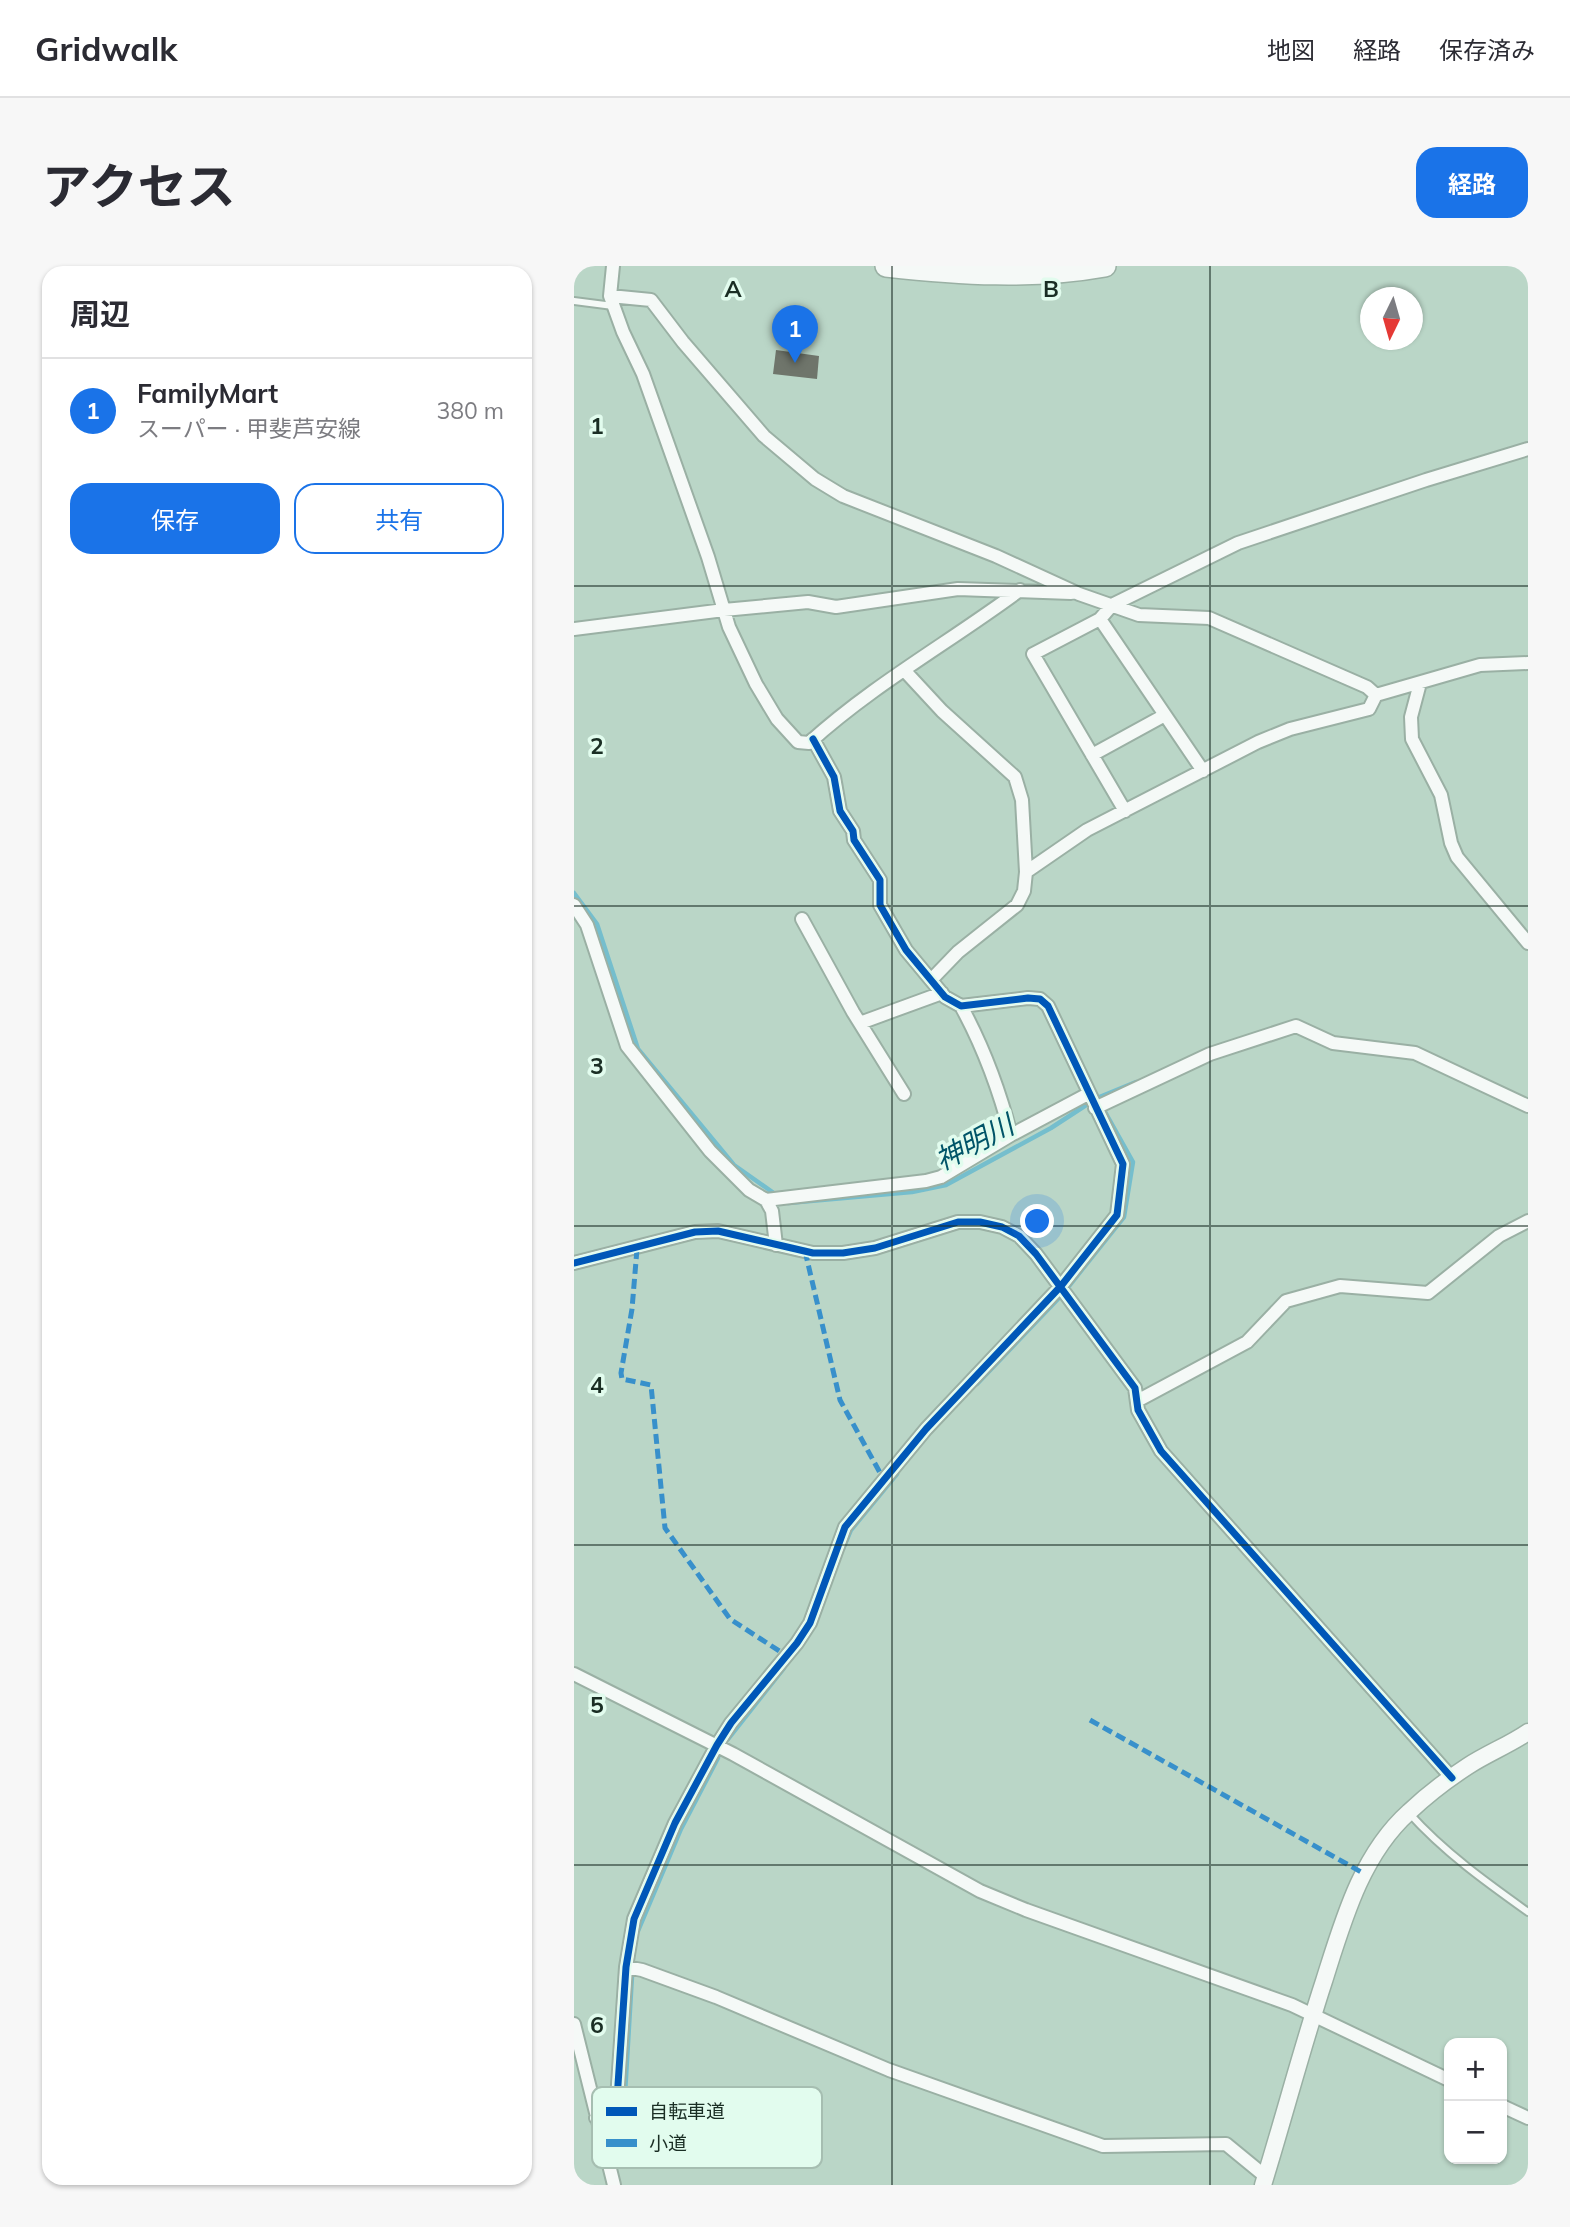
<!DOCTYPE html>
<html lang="ja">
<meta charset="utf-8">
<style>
:root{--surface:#fff;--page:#f7f7f7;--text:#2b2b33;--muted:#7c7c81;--line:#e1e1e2;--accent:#1a73e8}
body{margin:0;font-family:Mulish,"Noto Sans JP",sans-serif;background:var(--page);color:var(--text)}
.controls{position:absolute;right:21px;bottom:21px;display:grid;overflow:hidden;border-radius:14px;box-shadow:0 2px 5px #0004}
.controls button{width:63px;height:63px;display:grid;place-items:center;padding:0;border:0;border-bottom:2px solid var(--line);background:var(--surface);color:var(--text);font:35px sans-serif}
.compass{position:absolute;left:786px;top:21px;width:63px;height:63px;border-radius:50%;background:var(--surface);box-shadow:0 2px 5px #0004;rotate:185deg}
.you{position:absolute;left:464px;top:956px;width:24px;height:24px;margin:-18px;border:5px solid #fff;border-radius:50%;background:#1a73e8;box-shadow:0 0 0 10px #1a73e833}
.badge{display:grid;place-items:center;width:46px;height:46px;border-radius:50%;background:var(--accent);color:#fff;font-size:23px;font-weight:700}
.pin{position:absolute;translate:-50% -58px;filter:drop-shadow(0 2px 4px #0008)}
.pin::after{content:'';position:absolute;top:37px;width:24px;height:21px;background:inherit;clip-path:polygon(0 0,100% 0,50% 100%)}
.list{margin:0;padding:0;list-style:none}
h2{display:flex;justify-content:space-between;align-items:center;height:91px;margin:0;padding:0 28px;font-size:30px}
h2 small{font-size:23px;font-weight:400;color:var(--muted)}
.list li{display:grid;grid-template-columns:46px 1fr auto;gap:21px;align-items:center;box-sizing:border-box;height:105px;padding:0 28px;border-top:2px solid var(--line)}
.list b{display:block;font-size:26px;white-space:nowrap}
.list p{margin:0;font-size:23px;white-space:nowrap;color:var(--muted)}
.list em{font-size:23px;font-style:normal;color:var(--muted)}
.actions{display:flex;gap:14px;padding:21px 28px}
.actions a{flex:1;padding:16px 0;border:2px solid var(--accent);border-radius:21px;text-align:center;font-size:24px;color:var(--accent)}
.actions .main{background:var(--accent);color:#fff}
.map{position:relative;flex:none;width:954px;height:1919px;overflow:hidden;border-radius:21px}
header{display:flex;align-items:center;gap:42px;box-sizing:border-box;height:98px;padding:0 35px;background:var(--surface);border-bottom:2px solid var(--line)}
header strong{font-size:33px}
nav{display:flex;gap:38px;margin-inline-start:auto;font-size:24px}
.intro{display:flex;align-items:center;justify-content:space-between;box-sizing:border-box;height:168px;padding:0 42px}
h1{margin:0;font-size:49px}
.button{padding:18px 32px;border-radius:21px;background:var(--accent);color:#fff;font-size:24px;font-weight:700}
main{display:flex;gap:42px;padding:0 42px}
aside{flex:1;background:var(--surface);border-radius:21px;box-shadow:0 2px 5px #0004}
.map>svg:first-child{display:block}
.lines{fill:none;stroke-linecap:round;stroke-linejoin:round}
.stream{stroke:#75becd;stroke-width:4.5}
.building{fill:#6f756b}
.service-casing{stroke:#9ab0a4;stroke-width:10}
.minor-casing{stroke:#9ab0a4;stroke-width:16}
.tertiary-casing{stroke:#9ab0a4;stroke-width:19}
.primary-casing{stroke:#9ab0a4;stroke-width:24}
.service{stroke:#f5f9f7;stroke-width:6}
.minor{stroke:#f5f9f7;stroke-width:12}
.tertiary{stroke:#f5f9f7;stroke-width:16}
.primary{stroke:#f5f9f7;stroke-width:21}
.quiet{stroke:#3890cb;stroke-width:5;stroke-dasharray:10 5;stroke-linecap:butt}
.cycleway-casing{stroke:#e2fcee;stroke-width:11}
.cycleway{stroke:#0057b8;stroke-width:7}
.grid{fill:none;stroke:#1a2e24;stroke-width:2;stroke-opacity:0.55}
.labels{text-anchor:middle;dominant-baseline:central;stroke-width:7;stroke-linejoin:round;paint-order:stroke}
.water-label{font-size:28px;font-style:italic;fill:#005468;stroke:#e2fcee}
.key{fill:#e2fcee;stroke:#a6beb1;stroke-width:2}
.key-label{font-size:19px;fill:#1a2e24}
.grid-label{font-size:23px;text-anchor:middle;font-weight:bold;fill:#1a2e24;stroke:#e2fcee;stroke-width:7;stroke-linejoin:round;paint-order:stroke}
</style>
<header>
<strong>Gridwalk</strong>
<nav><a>地図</a><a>経路</a><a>保存済み</a></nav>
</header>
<div class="intro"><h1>アクセス</h1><a class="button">経路</a></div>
<main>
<aside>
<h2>周辺<small></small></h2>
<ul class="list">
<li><span class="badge">1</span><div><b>FamilyMart</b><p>スーパー · 甲斐芦安線</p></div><em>380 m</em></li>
</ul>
<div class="actions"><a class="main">保存</a><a>共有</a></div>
</aside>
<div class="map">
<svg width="954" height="1919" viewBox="0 0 954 1919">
<rect width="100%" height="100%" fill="#bad6c7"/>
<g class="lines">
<path class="stream" d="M0 627 23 658 64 783 160 899 204 930
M214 937 338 926 372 919 477 862 523 832 562 816
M495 1020 550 951 559 896 530 844
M403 1118 484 1033
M269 1283 277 1264 323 1208
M154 1473 210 1402
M64 1665 107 1563 144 1492
M50 1845 58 1710"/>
</g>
<path class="building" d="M202 84 245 90 243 113 199 108Z"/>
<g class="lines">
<defs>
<path id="service" d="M0 35 39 40
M835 1547C870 1586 912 1616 954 1646"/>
<path id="minor" d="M39 0 36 30 49 66 69 108 134 291 155 361 182 418 203 453 224 476 235 477C300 418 376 376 446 324
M36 30 77 34 109 76 190 170 241 213 269 230 422 290 505 328 565 349 635 352 793 421 802 429 906 399 954 397
M526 353 629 505
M0 363 150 344 234 336 262 341 384 323 497 327
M330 404 368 445 441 511 448 534 452 606 450 625 443 639 384 686 357 714
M846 417 837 451 838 473 867 529 877 577 883 591 954 677
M518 489 591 449
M551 545 459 388 526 353 538 339 664 277 852 214 954 183
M452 606 513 564 684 476 716 463 795 443 802 429
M0 639 13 659 53 780 136 885 175 924 192 934 352 915 367 911 437 869 514 828
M228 653 279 746 330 828
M387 740C410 782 425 823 437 869
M286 757 368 727
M521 842 636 788 722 760 759 777 841 787 954 840
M192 934 198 945 202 979
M0 997 121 966 144 965 239 987H269L301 982 384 956H406L428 961 445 970 462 988 561 1122 564 1144 587 1185 878 1512
M563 1135 673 1076 712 1035 766 1020 854 1027 925 970 954 955
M0 1408 159 1488 406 1625 452 1644 718 1739 875 1814
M52 1701 68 1704 142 1731 315 1804 529 1880 652 1878 691 1910
M0 1758 40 1919
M928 1840 954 1852
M22 1852 42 1848 52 1701 60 1653 101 1557 143 1479 157 1457 223 1377 236 1357 271 1261 352 1163 487 1020 543 949 549 898 474 740 466 733 454 732 387 740 371 731 332 684 306 639V614L280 574 279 565 266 545 260 511 239 473"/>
<path id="tertiary" d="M689 1919C710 1851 728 1782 750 1715 769 1655 787 1589 835 1546 853 1529 874 1513 894 1500 914 1487 935 1479 954 1466"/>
<path id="primary" d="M312 0C385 8 459 13 531 0"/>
</defs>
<use href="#service" class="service-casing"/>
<use href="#minor" class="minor-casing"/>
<use href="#tertiary" class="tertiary-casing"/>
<use href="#primary" class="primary-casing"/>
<use href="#service" class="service"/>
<use href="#minor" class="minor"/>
<use href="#tertiary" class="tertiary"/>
<use href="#primary" class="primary"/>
<path class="quiet" d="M63 983 58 1043 47 1107 48 1113 77 1119 91 1262 156 1353 213 1390
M231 985 266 1134 310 1214
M516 1454 789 1607"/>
<defs>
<path id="cycleway" d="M0 997 121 966 144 965 239 987H269L301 982 384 956H406L428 961 445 970 462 988 561 1122 564 1144 587 1185 878 1512
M22 1852 42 1848 52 1701 60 1653 101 1557 143 1479 157 1457 223 1377 236 1357 271 1261 352 1163 487 1020 543 949 549 898 474 740 466 733 454 732 387 740 371 731 332 684 306 639V614L280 574 279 565 266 545 260 511 239 473"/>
</defs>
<use href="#cycleway" class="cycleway-casing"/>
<use href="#cycleway" class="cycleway"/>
</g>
<path class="grid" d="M318 0V1919M636 0V1919M0 320H954M0 640H954M0 960H954M0 1279H954M0 1599H954"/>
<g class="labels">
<g class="water-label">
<text transform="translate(400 876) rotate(-28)">神明川</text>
</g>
</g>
<rect x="18" y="1821" width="230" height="81" rx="10" class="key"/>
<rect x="32" y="1841" width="31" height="9" fill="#0057b8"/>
<rect x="32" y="1873" width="31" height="8" fill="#3890cb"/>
<g class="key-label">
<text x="75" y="1852">自転車道</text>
<text x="75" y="1884">小道</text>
</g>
<g class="grid-label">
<text x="159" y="31">A</text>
<text x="477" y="31">B</text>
<text x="23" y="168">1</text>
<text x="23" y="488">2</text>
<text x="23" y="808">3</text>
<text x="23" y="1127">4</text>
<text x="23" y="1447">5</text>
<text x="23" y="1767">6</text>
</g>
</svg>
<div class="controls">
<button>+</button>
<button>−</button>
</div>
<svg class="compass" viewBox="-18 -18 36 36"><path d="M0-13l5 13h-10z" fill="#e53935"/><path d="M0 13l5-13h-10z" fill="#7c7c81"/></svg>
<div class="you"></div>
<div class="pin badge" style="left:221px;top:97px">1</div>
</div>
</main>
